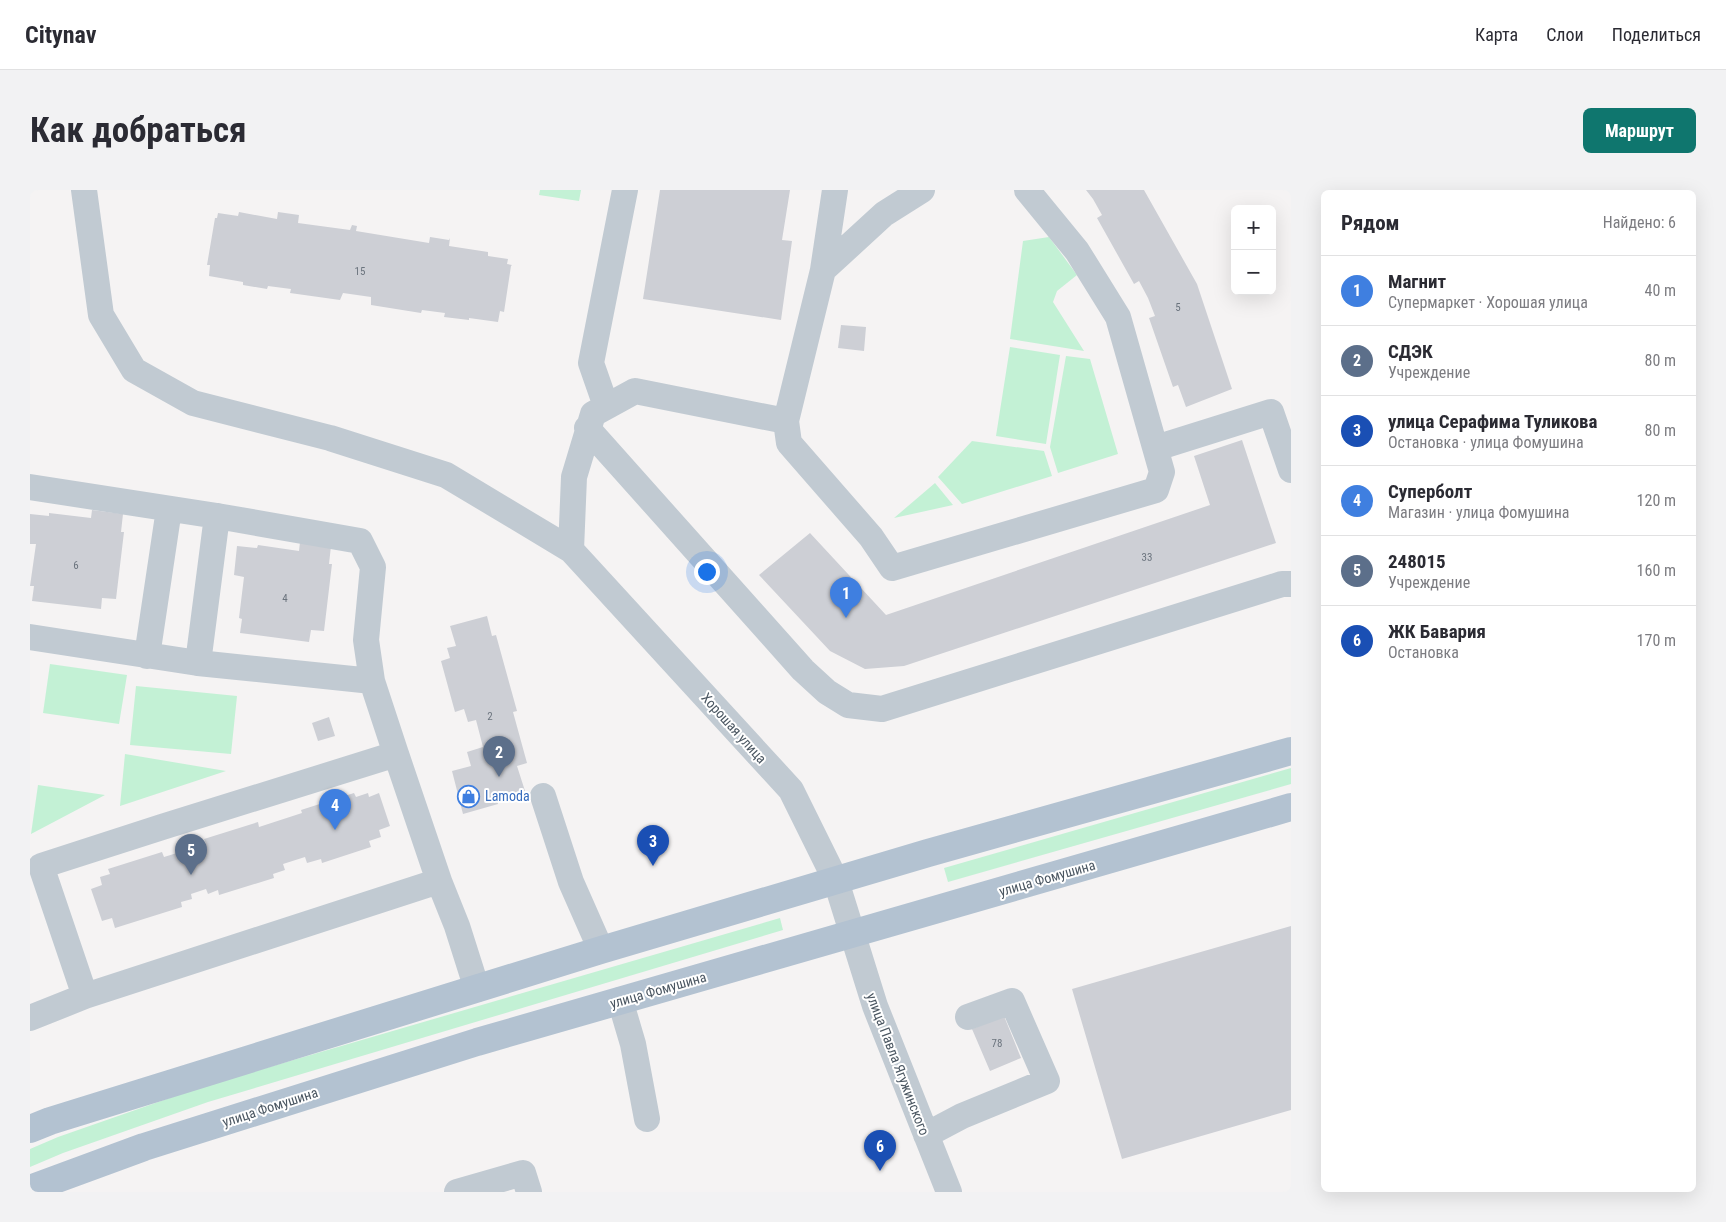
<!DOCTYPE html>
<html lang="ru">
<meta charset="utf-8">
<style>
:root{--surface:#fff;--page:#f2f2f3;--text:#2b2b33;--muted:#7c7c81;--line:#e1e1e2;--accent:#0f766e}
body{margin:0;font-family:"Roboto Condensed",sans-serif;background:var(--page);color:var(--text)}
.controls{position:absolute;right:15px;top:15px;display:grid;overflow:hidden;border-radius:8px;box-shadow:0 5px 20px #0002}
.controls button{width:45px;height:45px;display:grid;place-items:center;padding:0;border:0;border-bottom:1px solid var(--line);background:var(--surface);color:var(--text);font:25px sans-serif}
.you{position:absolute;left:676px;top:381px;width:18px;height:18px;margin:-12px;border:4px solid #fff;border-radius:50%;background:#1a73e8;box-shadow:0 0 0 8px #1a73e833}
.badge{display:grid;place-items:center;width:32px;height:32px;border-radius:50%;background:var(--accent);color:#fff;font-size:16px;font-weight:700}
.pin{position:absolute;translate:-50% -41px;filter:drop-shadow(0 1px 2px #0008)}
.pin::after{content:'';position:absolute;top:26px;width:18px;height:15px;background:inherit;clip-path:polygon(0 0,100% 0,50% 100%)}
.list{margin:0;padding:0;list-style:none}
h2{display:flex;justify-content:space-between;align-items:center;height:65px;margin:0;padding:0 20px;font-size:21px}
h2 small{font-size:16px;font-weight:400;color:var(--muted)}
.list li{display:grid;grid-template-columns:32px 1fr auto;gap:15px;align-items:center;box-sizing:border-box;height:70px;padding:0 20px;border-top:1px solid var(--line)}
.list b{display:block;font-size:19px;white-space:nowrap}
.list p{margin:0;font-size:16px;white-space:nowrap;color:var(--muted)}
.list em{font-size:16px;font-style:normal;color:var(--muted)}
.map{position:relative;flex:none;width:1261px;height:1002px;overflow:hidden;border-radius:8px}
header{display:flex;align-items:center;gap:30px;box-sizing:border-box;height:70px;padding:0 25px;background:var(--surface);border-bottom:1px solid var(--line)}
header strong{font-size:24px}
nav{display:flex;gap:28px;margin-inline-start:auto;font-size:18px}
.intro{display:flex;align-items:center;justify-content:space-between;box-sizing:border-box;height:120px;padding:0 30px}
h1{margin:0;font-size:35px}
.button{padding:12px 22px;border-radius:8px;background:var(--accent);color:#fff;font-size:18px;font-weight:700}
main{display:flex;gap:30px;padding:0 30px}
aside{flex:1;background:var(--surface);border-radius:8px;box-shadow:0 5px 20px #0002}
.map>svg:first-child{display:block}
.green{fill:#c3f1d5}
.building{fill:#cdcfd5}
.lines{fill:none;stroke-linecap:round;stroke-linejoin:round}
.minor{stroke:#c1cad2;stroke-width:26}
.major{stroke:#b3c2d1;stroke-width:28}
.labels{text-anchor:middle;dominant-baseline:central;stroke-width:4;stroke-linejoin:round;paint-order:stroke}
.number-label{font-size:11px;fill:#6b747e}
.street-label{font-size:14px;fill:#4a5661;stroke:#fff}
.shop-label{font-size:14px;fill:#366cbe;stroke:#fff;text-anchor:start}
</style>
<header>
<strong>Citynav</strong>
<nav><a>Карта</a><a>Слои</a><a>Поделиться</a></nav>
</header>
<div class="intro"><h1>Как добраться</h1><a class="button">Маршрут</a></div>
<main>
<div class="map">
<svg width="1261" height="1002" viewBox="0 0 1261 1002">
<rect width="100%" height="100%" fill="#f5f3f3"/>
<path class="green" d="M510 0H551L549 11 509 5Z
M1019 47 1047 85 1027 101 1023 112 1054 161 980 149 993 51Z
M980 157 1030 165 1016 254 966 246Z
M1036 166 1060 169 1088 264 1028 283 1020 257Z
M942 251 1014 261 1022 286 932 314 908 287Z
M905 293 923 315 864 328Z
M20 474 97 485 89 534 13 523Z
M106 496 207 506 201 564 100 555Z
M95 564 196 581 90 616Z
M1261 578V594L918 692 914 678Z
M8 595 75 605 1 644Z
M750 728 753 740 178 912 33 963 0 977V959L28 947 174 896Z"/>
<path class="building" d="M630 0H760L752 50 762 51 751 130 613 109Z
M1056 0H1114L1167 94 1202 199 1156 217 1148 195 1143 197 1119 128 1125 126 1118 108 1109 91 1104 94 1067 28 1072 25 1063 9Z
M209 22 247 29 248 22 269 25 268 33 320 40 322 35 327 36 326 41 399 53 400 47 419 50 420 48 419 56 458 62V66L478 69 477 74 482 75 481 76 474 122 470 121 468 132 439 128V130L414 127 415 123 392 120 391 123 341 115V107L313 103 310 110 260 103 261 99 238 96 237 99 213 95V92L179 86 180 75H177L185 28H187L188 23 208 26Z
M811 135 836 137 834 161 808 158Z
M1212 250 1246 353 874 476 835 479 800 461 729 385 780 343 856 425 1180 315 1164 266Z
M62 320 93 324 91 342H94L86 409 72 408 71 419 2 411 4 396H0L6 354H0V324L19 326V323L61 328Z
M270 352 301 356 299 374H302L294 441 281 440 279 452 210 443 212 429 209 428 214 387 204 385 207 356 227 358 228 355 269 361Z
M457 426 462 446 466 445 487 521 483 522 497 573 487 576 495 601 467 609 468 614 433 624 422 581 441 576 437 562 453 557 446 530 438 532 434 519 425 522 411 471 420 468 417 458 426 456 420 436Z
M299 527 305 546 288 551 282 533Z
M324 603 326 607 338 603 339 607 349 603 360 636 349 640 351 647 339 651 341 657 292 673 291 669 277 673 275 667 253 674 255 680 243 684 244 688 189 705 188 700 178 704 176 699 161 704 162 709 151 712 152 717 85 738 82 728 72 731 61 699 72 695 70 687 80 684 78 679 132 662 134 667 176 654 174 649 228 632 229 637 272 623 271 620Z
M1261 736V920L1092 969 1042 799Z
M974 826 991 868 960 881 942 839Z"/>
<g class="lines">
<path class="minor" d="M54 0 71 125 104 180 163 213 300 248 416 285 541 360 761 600 806 691 845 816 919 1002
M892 0 854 24 793 80 756 231 759 253 841 347 862 378 1126 300 1132 282 1088 127 1047 61 997 0
M793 80 805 0
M576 216 561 173 595 0
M557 238 773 480 797 502 818 515 852 519 1252 394H1261
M1126 258 1241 222 1261 280
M0 297 187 326 330 351 343 377 336 450 342 491 366 564 132 637 11 676 55 806
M541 360 544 287 563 224 605 201 756 231
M0 447 168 473 342 491
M117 466 139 319
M168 473 187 326
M513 606 541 692 571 760
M409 691 427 736 447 799
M590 810 603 854 617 929
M0 828 55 806 409 691 366 564
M896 945 932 926 1017 891 982 811 938 827
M427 1002 493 983 499 1002"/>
<path class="major" d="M0 939 20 931 571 760 898 663 1261 561
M0 999 114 957 447 852 1261 617"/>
</g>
<defs>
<symbol id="shop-ring" viewBox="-11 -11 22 22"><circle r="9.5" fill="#fff" stroke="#3f7fe0" stroke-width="1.5"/><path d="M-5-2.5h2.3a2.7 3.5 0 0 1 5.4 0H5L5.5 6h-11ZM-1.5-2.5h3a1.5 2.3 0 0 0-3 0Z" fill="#3f7fe0"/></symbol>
</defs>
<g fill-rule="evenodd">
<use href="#shop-ring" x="426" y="594" width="25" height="25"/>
</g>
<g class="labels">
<g class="number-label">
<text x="330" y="81">15</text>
<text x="1148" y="117">5</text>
<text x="1117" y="367">33</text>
<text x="46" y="375">6</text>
<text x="255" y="408">4</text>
<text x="460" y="526">2</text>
<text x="967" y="853">78</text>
</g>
<g class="street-label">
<text transform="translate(704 538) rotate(48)">Хорошая улица</text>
<text transform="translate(1017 688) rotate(-16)">улица Фомушина</text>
<text transform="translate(628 800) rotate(-16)">улица Фомушина</text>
<text transform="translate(868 874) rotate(69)">улица Павла Ягужинского</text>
<text transform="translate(240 917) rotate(-18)">улица Фомушина</text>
</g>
<g class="shop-label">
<text x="455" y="606">Lamoda</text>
</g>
</g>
</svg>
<div class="controls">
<button>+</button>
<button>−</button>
</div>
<div class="you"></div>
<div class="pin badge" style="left:816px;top:428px;background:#3f7fe0">1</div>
<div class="pin badge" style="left:469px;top:587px;background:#5c6f8a">2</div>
<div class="pin badge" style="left:623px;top:676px;background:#1a4fb4">3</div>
<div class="pin badge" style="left:305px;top:640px;background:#3f7fe0">4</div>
<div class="pin badge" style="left:161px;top:685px;background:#5c6f8a">5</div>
<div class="pin badge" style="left:850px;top:981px;background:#1a4fb4">6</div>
</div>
<aside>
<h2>Рядом<small>Найдено: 6</small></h2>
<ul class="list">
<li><span class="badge" style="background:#3f7fe0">1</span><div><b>Магнит</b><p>Супермаркет · Хорошая улица</p></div><em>40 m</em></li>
<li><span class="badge" style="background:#5c6f8a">2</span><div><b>СДЭК</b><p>Учреждение</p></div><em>80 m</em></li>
<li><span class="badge" style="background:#1a4fb4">3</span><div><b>улица Серафима Туликова</b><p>Остановка · улица Фомушина</p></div><em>80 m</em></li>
<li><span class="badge" style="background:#3f7fe0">4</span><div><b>Суперболт</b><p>Магазин · улица Фомушина</p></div><em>120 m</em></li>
<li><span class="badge" style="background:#5c6f8a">5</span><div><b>248015</b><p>Учреждение</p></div><em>160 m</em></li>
<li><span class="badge" style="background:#1a4fb4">6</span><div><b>ЖК Бавария</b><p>Остановка</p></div><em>170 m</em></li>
</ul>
</aside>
</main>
